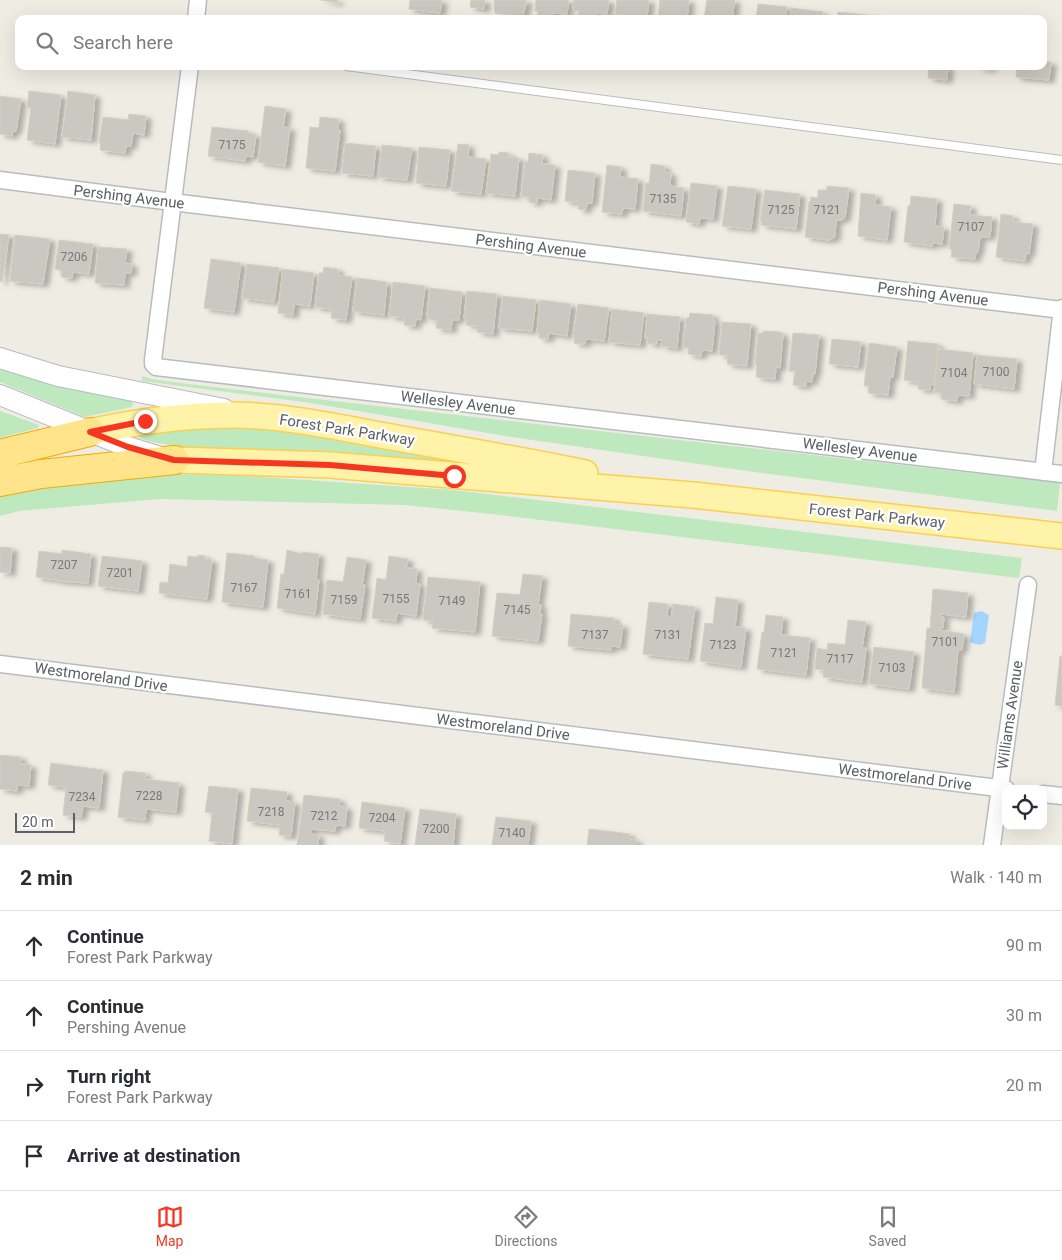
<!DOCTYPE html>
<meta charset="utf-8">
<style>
:root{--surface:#fff;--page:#f2f2f3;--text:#2b2b33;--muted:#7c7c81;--line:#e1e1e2;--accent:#f73621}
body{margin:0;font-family:Roboto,sans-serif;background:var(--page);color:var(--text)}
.controls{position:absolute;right:15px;bottom:15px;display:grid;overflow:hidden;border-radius:10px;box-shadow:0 5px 20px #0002}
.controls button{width:45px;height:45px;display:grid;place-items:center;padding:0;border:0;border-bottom:1px solid var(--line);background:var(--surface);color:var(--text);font:25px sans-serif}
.scale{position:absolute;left:15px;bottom:12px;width:60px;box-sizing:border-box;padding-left:5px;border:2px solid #5b6065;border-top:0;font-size:14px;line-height:18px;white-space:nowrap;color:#5b6065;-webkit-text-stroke:4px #fff;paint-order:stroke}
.stop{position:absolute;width:15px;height:15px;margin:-11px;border:4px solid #f73621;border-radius:50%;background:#fff}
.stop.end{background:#f73621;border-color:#fff;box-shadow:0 1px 5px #0008}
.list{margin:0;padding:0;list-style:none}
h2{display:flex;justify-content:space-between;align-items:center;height:65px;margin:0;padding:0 20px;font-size:21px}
h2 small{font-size:16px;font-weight:400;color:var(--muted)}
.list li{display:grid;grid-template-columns:32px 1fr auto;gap:15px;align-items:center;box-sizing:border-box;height:70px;padding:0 20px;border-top:1px solid var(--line)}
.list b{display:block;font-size:19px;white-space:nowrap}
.list p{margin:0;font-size:16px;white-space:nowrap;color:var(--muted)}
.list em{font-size:16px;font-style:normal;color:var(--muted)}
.icon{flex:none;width:28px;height:28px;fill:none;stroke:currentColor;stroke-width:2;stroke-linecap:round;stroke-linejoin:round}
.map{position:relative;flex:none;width:1062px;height:845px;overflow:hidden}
.search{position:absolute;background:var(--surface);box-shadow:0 5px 20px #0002;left:15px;right:15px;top:15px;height:55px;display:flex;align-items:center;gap:12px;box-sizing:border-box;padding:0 18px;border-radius:10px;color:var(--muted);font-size:19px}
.sheet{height:345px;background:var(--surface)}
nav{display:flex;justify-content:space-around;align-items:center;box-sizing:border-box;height:70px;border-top:1px solid var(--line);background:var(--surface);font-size:14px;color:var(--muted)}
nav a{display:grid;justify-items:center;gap:2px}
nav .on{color:var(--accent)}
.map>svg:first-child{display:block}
.green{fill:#bee9be}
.water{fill:#a4d5ff}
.building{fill:#cac8c0;stroke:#d5cfc1;filter:url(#shadow)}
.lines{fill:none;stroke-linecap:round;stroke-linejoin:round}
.service-casing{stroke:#b8bbc1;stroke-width:10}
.minor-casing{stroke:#b8bbc1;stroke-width:19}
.tertiary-casing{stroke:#b8bbc1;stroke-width:22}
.primary-casing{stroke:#fdcf4f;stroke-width:28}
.motorway-casing{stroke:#f3ab00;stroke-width:30}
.service{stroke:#fff;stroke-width:8}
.minor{stroke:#fff;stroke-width:16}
.tertiary{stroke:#fff;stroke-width:20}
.primary{stroke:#fff3a9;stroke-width:25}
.motorway{stroke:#ffe48b;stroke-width:28}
.route{stroke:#f73621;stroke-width:6}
.labels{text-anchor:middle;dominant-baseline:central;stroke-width:4.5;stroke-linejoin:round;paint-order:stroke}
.number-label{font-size:12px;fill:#777a7c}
.street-label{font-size:15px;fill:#5b6065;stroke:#fff}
</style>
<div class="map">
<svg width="1062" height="845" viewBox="0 0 1062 845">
<defs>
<filter id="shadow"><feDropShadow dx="5.5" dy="3" stdDeviation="2.5" flood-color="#0004"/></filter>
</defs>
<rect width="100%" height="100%" fill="#efede3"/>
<path class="green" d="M0 365 131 400 133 403 132 407 85 417 0 382Z
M142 376 152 379 180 383 316 399 1060 483 1057 511 754 472 505 436 311 403 142 381Z
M0 411 39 425 38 428 0 438Z
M159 427H267L491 464 451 465 330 452 180 447 152 442 133 436 135 431Z
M161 474 231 475 454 490 1022 558 1019 578 491 514 405 505 160 499 19 511 0 516V493L80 482Z"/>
<path class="water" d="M982 611 989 615 985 643 979 645 970 642 974 613Z"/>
<path class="building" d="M321 0H338V3Z
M410 0H442L440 13 409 9Z
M471 0H485L484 9 470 7Z
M494 0H527L523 16 495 13Z
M536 0H569L567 14 553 13 552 18 537 16 538 11H535Z
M574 0H609L607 14 596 13 595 19H578L579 11 573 10Z
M617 0H649L647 18 615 14Z
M660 0H689L687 19H658Z
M707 0H735L732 19H704Z
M758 4 787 7 785 19H756Z
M791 8 823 12 822 19H790Z
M838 12 875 16 874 19H837Z
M1043 62H1051L1049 80 1016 77 1017 68 1011 67 1043 66Z
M929 66H948L947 80 928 78Z
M979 66H991V69L979 68Z
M29 91 61 95 55 144 27 140 31 108 27 107Z
M68 91 95 95 91 140 62 137Z
M0 96 21 99 16 131H13L12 136 0 134Z
M265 106 286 109 283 127 290 128 285 166 258 162Z
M129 114 146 116 144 135 133 133 131 146H126L125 153 100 150 101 143H99L103 117 128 120Z
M320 117 339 119 338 130H340L335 171 306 168 310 127 319 128Z
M212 127 248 131V133L256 135 253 157 246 156 245 161 208 156Z
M345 143 376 146 373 176 342 173Z
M458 144 469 145 468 157 486 159 481 194 451 191Z
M382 145 412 148 407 180 378 177Z
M419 147 450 150 446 186 416 183Z
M499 152 509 153 508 157 519 158 515 196 486 193 491 154 499 155Z
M529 153 543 155 542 164 555 165 551 200 537 198V203L529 202V197L521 196 525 161 528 162Z
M651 164 665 166 664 172 671 173 670 186 684 188 681 216 643 211 646 183H649Z
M607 165 621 167 620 177 638 179 635 209 623 208 622 214 602 212Z
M568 170 595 173 592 203H587L586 210 578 209 579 202 565 201Z
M691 183 717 186 713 219 700 218 699 224 686 222Z
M728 186 756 189 751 229 722 226Z
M827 186 849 188 845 218 841 220H836L835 237 829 240 805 237 809 202H810L811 197 818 198V190H827Z
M765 190 800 194 796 229 761 225 762 221H760Z
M861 193 876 195 875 205 891 207 887 240 858 236Z
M911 196 937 199 935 226 944 227 942 244 933 243 932 246 904 242 908 206H910Z
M954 204 971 206 970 215 992 217 990 237H980L978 252H976L975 259 951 257 952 249H949Z
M1001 214 1013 216V222L1033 224 1029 254 1026 253 1025 261 996 257Z
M0 234 9 235 2 282 0 281Z
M15 235 50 239 43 284 10 281Z
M59 240 93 244 89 274 73 272 72 278 61 277 62 270 55 269Z
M98 247 127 249 125 263 132 264 131 273H125L124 285 95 283Z
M211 259 241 263 234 312 204 308Z
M247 264 279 268 274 302 242 298Z
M324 267 338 269V275L352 277 346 320 331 318 332 309 315 307 319 273H323Z
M283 269 314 273 310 306 294 304 293 315 278 313Z
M357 278 387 282 384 315 353 311Z
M393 282 425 286 421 320 416 319 415 326 404 325 405 318 389 316Z
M430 288 462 292 459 320H452L451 330 436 328 437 320 429 319V317L427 316Z
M467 291 497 294 493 334 477 332 478 326 466 325 467 318H464Z
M503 296 536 300 532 331 499 328Z
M540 300 571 304 567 336 549 333 548 339 539 338V333L537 332Z
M578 304 609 308 604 341 586 339 585 344 574 343 575 337H573Z
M612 309 644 313 640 345 609 342Z
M690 313 713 315V320L715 321 712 351 702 350 701 356 688 354 689 348 683 347 686 318H689Z
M647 314 680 317 677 348 661 346 662 340H657V344L647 343 648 338H645Z
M722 322 751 324 747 366 727 364 728 355H719Z
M763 331 780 332 783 335 780 368 776 367 775 379 756 377 757 365H755L758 333H763Z
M793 333 819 335 815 374H813L812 382 806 381V386L793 385 795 371H789Z
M832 339 861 342 858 367 829 364Z
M908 341 938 344 934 385 930 384V390L918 389 919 382 904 380Z
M869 343 897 347 893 377H890L888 395 868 393 869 386H864Z
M938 349 973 353 969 396 958 395 957 401 941 399V393L934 392Z
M977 355 1017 359 1014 389 974 384Z
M0 547 12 548 10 573 0 572Z
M62 550 91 554 88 583 58 581V580L36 577 39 551 62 554Z
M287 550 302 554V552L319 554 316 579 319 580 315 614 277 608 281 574H284Z
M227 553 255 556 254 558 268 560 263 607 222 602Z
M198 555 205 556V559L212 560 207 599 159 593 160 582 168 583 170 564 187 567 188 556 198 557Z
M102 556 142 561 138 591 98 586Z
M389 556 408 559 406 568 417 569 416 584H420L416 616 397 613 396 621 372 618 377 578 386 580Z
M347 557 366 560 362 585H365L360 619 323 614 327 580 343 582Z
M523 574 542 576 538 605H541L540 614H542L538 641 492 636 497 593 520 595Z
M428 577 480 582 475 632 432 628 433 621 423 620Z
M933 589 968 593 966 617 941 614V617H944L943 628 940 627V630L964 634 962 650H958L954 692 922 688 927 628H930Z
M716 597 738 600 735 627 746 628 741 667 700 661 705 623 713 624Z
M649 602 668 604 667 616 672 617 673 604 695 607 688 659 643 654Z
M571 614 614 618V624L623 625 620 647 611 646V650L568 646Z
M766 615 783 617 781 635 810 638 806 675 757 669 762 632H764Z
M848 620 866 622 862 648H866L862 682 823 677 824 670 815 669 817 648 827 650 828 643 845 645Z
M874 647 914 652 909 689 869 684Z
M1060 656H1062V706L1055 705Z
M0 755 21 757 20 764 31 765 29 786 17 785V791L0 789Z
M51 763 103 770 99 808 83 806 81 817 63 815 66 787 48 785Z
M125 771 146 773 145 779 179 783 176 812 146 809 145 820 118 817 123 773H125Z
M209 786 238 789 232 844 209 841 212 813 205 812Z
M251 788 287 792 286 801 295 802 291 836 279 835 280 825 247 821Z
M304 795 340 799 339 806 347 807 345 826 336 825 335 831 311 829 310 834 319 835 318 845H297Z
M362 802 405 808 400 844 384 841 385 831 359 828Z
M420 809 456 814 453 845H415Z
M496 817 531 821 528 845H492Z
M589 829 630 834 629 839 637 840 636 845H587Z"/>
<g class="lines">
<defs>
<path id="service" d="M346 66 1062 160"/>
<path id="minor" d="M196 19 198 0
M190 66 153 360V364L156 367 1062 474
M0 180 172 202 1062 310
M1043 472 1062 308
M0 664 1006 789
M1043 794 1062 796
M992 845 1028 585"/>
<path id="tertiary" d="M0 358 58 376 224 409
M0 395 128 447 164 458"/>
<path id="primary" d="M90 432C138 421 187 415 237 415 285 416 333 426 380 435 448 447 517 459 585 473
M175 460 330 465 693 495 1062 536"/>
<path id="motorway" d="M0 454 90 432
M0 482 41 474 175 460"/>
</defs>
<use href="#service" class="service-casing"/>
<use href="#minor" class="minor-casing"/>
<use href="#tertiary" class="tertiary-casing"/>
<use href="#primary" class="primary-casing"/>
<use href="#motorway" class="motorway-casing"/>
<use href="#service" class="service"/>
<use href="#minor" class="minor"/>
<use href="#tertiary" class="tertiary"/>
<use href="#primary" class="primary"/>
<use href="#motorway" class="motorway"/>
</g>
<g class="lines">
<path class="route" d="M145 421 90 432 128 447 174 460 330 465 454 476"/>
</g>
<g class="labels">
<g class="number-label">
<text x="232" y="145">7175</text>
<text x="663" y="199">7135</text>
<text x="781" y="210">7125</text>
<text x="827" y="210">7121</text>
<text x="971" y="227">7107</text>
<text x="74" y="257">7206</text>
<text x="996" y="372">7100</text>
<text x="954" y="373">7104</text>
<text x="64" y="565">7207</text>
<text x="120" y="573">7201</text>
<text x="244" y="588">7167</text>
<text x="298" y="594">7161</text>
<text x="396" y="599">7155</text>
<text x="344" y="600">7159</text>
<text x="452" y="601">7149</text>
<text x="517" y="610">7145</text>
<text x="595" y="635">7137</text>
<text x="668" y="635">7131</text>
<text x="945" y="642">7101</text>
<text x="723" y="645">7123</text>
<text x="784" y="653">7121</text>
<text x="840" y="659">7117</text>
<text x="892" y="668">7103</text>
<text x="149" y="796">7228</text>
<text x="82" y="797">7234</text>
<text x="271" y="812">7218</text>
<text x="324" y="816">7212</text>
<text x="382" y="818">7204</text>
<text x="436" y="829">7200</text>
<text x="512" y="833">7140</text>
</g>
<g class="street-label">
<text transform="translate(129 197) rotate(7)">Pershing Avenue</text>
<text transform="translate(531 246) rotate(7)">Pershing Avenue</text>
<text transform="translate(933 294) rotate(7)">Pershing Avenue</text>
<text transform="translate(458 403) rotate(7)">Wellesley Avenue</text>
<text transform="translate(347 430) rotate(9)">Forest Park Parkway</text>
<text transform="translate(860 450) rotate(7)">Wellesley Avenue</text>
<text transform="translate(877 516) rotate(6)">Forest Park Parkway</text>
<text transform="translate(101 677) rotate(8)">Westmoreland Drive</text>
<text transform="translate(1010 715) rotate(-82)">Williams Avenue</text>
<text transform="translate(503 727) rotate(7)">Westmoreland Drive</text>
<text transform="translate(905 777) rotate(7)">Westmoreland Drive</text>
</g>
</g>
</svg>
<div class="controls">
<button><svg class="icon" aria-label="locate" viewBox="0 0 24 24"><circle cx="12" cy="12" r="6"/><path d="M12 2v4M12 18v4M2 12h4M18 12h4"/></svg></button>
</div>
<div class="scale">20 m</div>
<div class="stop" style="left:454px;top:476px"></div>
<div class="stop end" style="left:145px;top:421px"></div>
<div class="search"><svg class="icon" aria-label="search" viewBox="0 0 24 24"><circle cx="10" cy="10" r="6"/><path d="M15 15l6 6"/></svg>Search here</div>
</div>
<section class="sheet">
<h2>2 min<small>Walk · 140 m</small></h2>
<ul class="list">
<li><svg class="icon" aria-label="ahead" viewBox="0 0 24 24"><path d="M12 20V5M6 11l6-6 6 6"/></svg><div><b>Continue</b><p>Forest Park Parkway</p></div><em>90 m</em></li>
<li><svg class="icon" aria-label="ahead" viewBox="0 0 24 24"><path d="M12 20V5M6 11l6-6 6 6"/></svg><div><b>Continue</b><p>Pershing Avenue</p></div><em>30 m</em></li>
<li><svg class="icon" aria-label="right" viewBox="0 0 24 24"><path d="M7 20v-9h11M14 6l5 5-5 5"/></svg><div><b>Turn right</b><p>Forest Park Parkway</p></div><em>20 m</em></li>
<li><svg class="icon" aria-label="arrive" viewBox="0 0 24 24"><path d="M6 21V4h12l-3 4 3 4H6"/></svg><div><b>Arrive at destination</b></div></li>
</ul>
</section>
<nav>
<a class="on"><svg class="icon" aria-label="map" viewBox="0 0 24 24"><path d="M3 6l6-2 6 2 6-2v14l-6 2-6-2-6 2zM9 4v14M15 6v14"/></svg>Map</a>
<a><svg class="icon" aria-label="directions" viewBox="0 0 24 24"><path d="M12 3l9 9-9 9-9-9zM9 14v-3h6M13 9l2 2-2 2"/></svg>Directions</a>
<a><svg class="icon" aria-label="saved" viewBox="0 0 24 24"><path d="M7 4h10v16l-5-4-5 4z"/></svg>Saved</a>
</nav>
